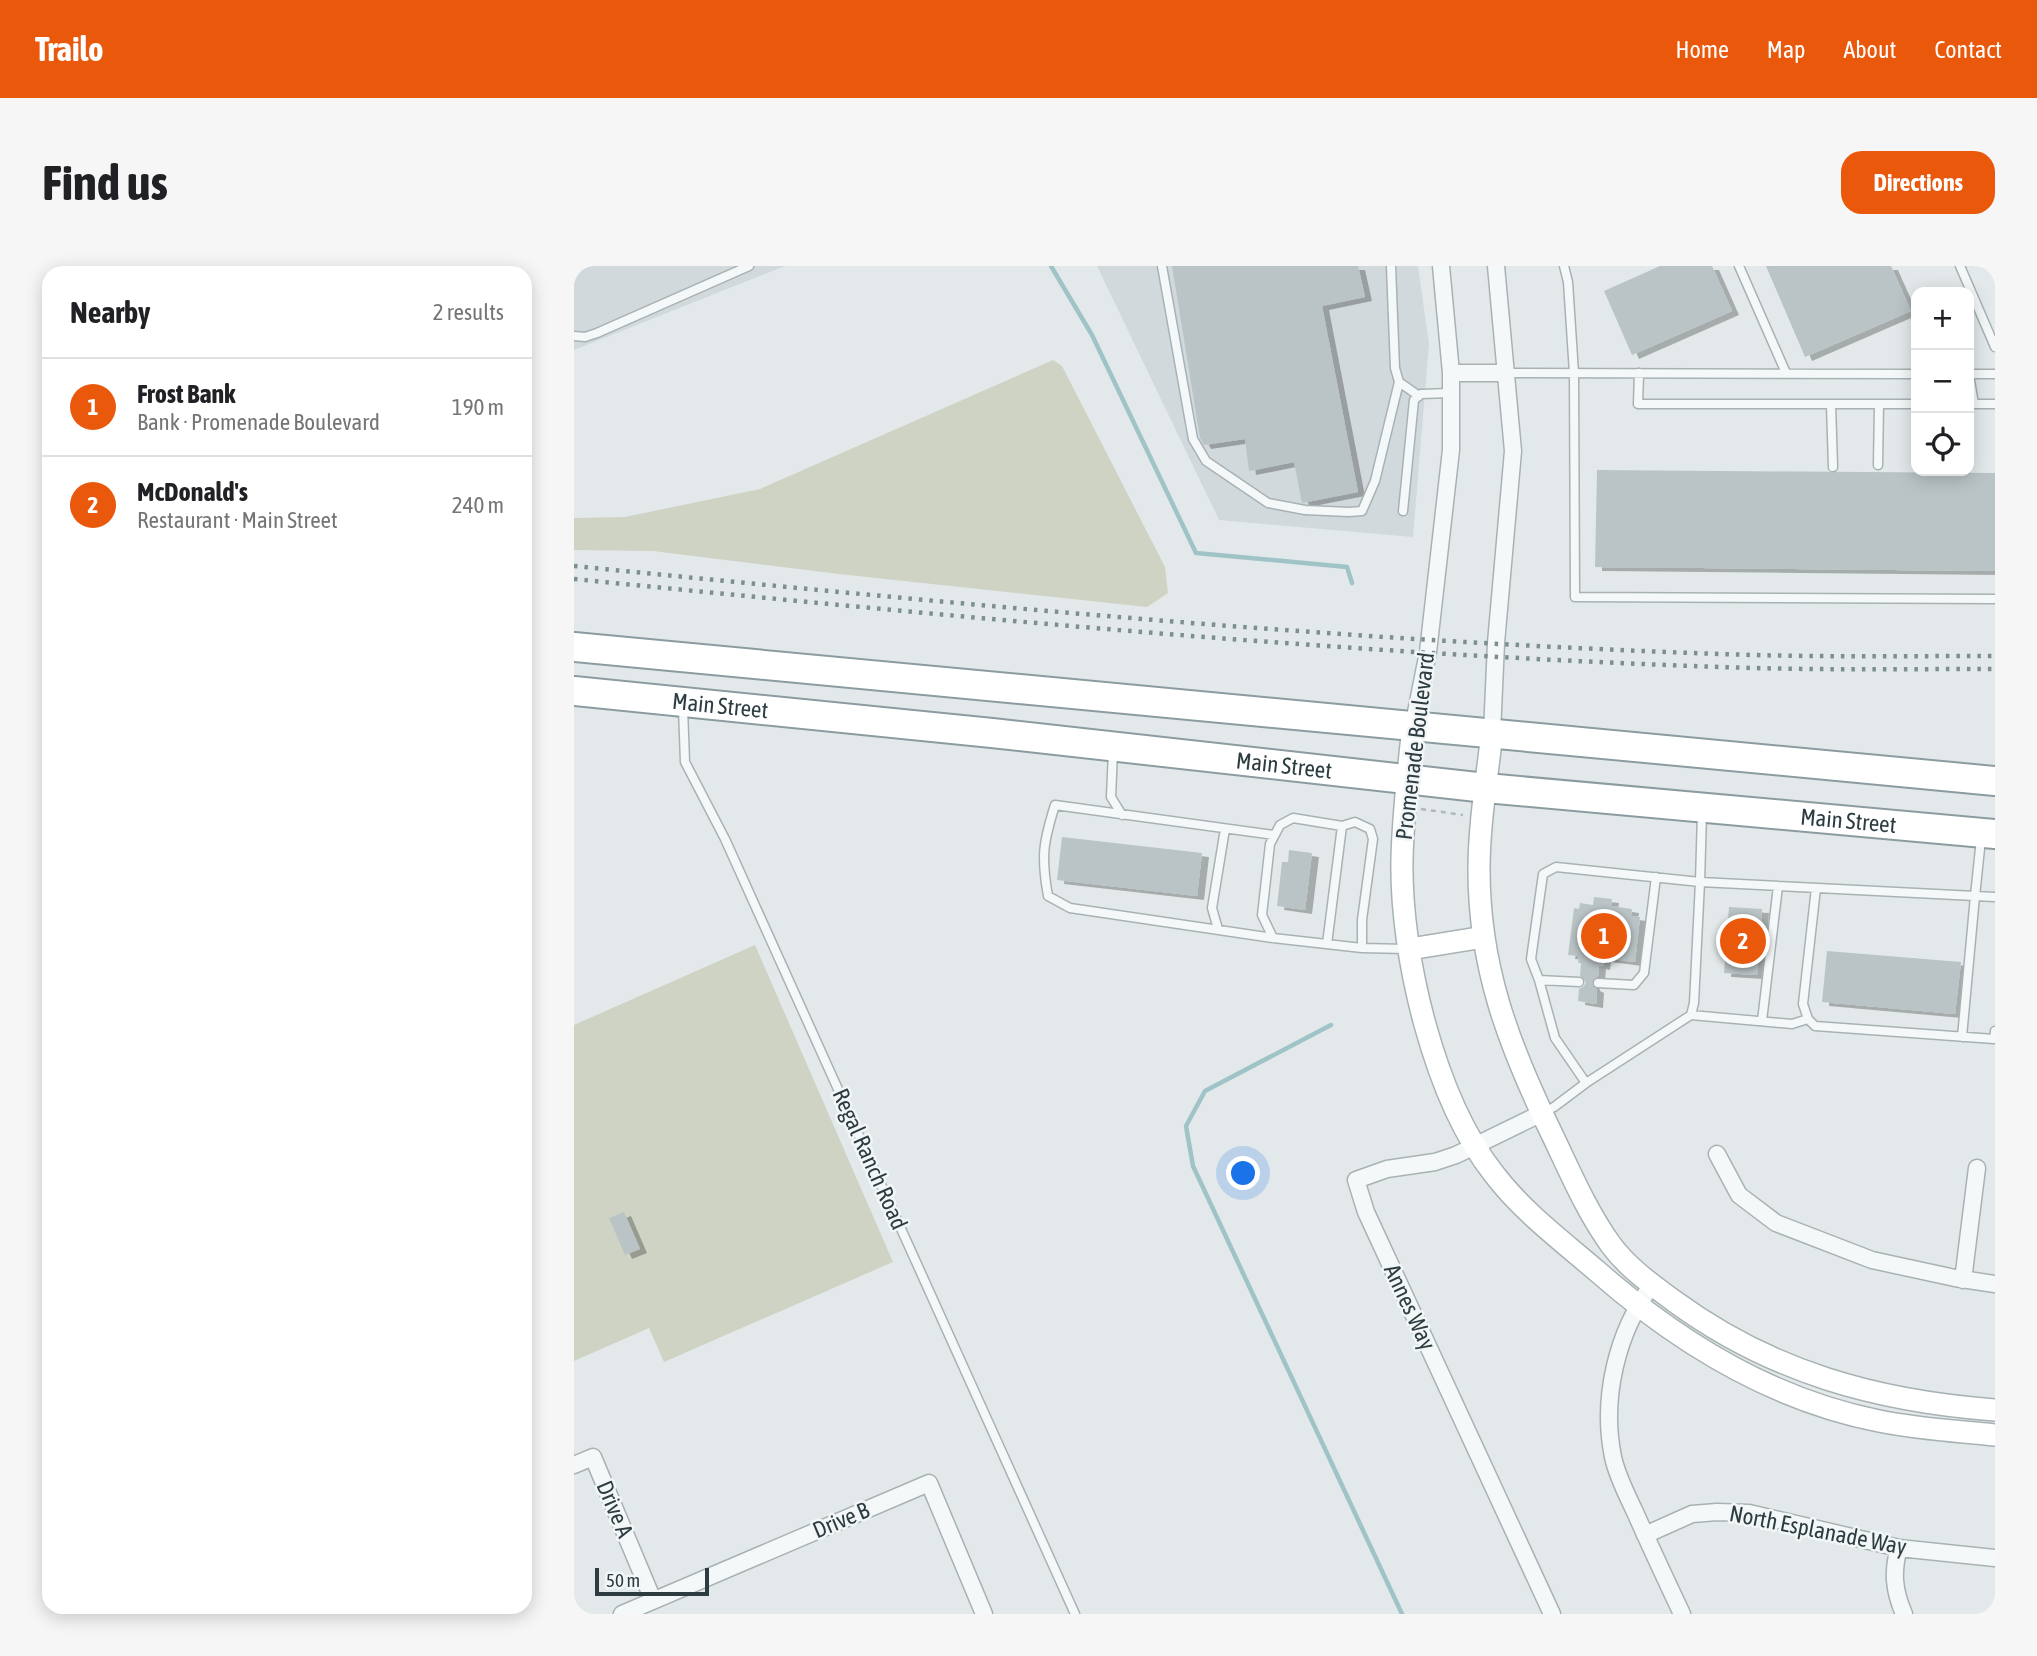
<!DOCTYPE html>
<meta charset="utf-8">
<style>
:root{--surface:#fff;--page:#f6f6f6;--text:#202124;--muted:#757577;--line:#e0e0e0;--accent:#ea580c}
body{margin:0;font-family:"Asap Condensed",sans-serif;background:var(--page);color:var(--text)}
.controls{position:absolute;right:21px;top:21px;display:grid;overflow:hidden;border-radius:14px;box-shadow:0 4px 18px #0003}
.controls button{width:63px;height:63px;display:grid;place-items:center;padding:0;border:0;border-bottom:2px solid var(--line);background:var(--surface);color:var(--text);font:35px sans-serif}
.scale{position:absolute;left:21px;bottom:18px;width:114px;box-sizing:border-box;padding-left:7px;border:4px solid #2c3c41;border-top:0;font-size:19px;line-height:24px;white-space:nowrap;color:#2c3c41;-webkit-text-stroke:5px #f2f6f7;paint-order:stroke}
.you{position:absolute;left:670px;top:908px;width:24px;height:24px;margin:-18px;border:5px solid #fff;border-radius:50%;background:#1a73e8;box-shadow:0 0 0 10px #1a73e833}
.badge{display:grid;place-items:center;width:46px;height:46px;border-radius:50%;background:var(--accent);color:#fff;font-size:23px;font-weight:700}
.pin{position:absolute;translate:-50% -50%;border:4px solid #fff;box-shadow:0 2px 7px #0006}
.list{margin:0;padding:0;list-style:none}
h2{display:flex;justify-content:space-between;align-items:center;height:91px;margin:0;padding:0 28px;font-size:30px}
h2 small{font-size:23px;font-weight:400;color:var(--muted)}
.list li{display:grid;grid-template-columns:46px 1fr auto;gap:21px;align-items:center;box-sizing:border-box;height:98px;padding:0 28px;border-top:2px solid var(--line)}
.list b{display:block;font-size:26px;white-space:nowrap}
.list p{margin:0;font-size:23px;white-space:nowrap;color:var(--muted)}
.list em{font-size:23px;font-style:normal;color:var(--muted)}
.icon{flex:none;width:38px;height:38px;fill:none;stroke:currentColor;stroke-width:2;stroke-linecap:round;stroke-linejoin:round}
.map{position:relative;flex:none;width:1421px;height:1348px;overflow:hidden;border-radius:21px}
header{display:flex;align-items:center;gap:42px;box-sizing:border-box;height:98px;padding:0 35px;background:var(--accent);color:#fff}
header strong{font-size:33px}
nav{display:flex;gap:38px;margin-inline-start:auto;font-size:24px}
.intro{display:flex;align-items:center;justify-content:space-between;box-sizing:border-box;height:168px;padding:0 42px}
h1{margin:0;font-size:49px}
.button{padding:18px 32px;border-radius:21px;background:var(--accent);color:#fff;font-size:24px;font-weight:700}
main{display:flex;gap:42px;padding:0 42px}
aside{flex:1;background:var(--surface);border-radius:21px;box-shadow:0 4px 18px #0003}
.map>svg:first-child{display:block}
.built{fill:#d1d9dc}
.green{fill:#ced3c4}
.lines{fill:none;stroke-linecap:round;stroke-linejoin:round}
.stream{stroke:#a0c3c7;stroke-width:4.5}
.building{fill:#bac4c6;filter:url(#shadow)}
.lane-casing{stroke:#a8b2b4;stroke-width:11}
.street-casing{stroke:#a8b2b4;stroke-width:19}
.secondary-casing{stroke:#a8b2b4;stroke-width:24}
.highway-casing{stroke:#8b9ca0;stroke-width:32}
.path{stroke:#b1b8ba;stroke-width:2.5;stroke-dasharray:5 5;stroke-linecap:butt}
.lane{stroke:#f5f8f8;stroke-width:8}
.street{stroke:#f5f8f8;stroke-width:16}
.secondary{stroke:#fff;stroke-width:21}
.highway{stroke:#fff;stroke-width:28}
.rail{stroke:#7d8e92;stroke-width:4.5;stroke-dasharray:3.5 7;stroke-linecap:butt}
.labels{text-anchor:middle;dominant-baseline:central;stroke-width:5;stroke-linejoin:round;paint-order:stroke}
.street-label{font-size:23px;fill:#2c3c41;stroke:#f2f6f7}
</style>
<header>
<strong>Trailo</strong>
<nav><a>Home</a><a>Map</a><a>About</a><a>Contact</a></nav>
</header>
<div class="intro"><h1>Find us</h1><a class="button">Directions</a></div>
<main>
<aside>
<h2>Nearby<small>2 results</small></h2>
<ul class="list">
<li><span class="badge">1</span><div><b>Frost Bank</b><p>Bank · Promenade Boulevard</p></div><em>190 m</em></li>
<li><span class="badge">2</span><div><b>McDonald's</b><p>Restaurant · Main Street</p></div><em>240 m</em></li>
</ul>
</aside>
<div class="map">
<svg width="1421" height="1348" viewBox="0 0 1421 1348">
<defs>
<filter id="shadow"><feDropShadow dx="7" dy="4" stdDeviation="0" flood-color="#0004"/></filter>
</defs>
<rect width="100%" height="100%" fill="#e3e9ea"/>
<path class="built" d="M0 0H211L0 84Z
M523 0H844L855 78 839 271 645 254Z"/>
<path class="green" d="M479 94 488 100 591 301 594 327 573 341 265 308 79 285 0 284V252L51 251 186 223Z
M181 679 319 996 90 1096 75 1062 0 1095V759Z"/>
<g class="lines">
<path class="stream" d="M477 0 518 69 622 287 773 301 778 317
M757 759 631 825 612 860 619 900 828 1348"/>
</g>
<path class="building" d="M598 0H784L791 31 748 40 784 226 728 237 720 196 675 205 671 173 630 179 626 172Z
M1086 0H1138L1158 45 1058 89 1030 25Z
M1192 0H1317L1337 45 1231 91Z
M1023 204 1421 207V305L1021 301Z
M488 571 628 587 623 630 483 614Z
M715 584 738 587 731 644 703 640 708 596H714Z
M1020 631 1038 633 1037 640 1058 643 1057 650 1066 651 1061 696 1030 692 1029 700 1025 699 1024 710 1018 716 1019 721 1023 723 1022 738 1004 735 1005 723 1010 720 1012 716 1006 710 1007 697H1004L1005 690 994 689 1000 642 1005 643 1006 637 1019 639Z
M1155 641 1188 643 1183 709 1150 707Z
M1253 685 1387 696 1381 748 1248 736Z
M50 946 66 983 51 989 35 952Z"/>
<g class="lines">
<defs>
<path id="lane" d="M588 0 619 173 632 195 694 237 731 244 775 246 788 245 801 215 825 116
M817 0 821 102 825 116 845 130
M990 0 994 16 1000 107 1001 331 1421 333
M1165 0 1212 107
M1386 0 1421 81
M0 70 11 71 23 67 175 0
M933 107 1342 108
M1065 107 1064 138H1342
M1395 108H1421
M1395 109 1400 138
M1257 138 1259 201
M1395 138H1421
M1304 199 1305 138
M829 245 840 134 847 128 877 127
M109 442 111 496 151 573 501 1348
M539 485 537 531 548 549
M700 569 481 539C469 577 467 591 474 630L496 642 699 672 788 682 833 683
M1242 622 1229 738 1234 753 1241 760 1420 773 1421 765
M644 663 638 642 651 563
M699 672 688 649 696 578 706 559 719 552 768 560 781 556 796 563 799 573 788 654V682
M753 678 768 560
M965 714 1005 716
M1024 717 1060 719 1070 707 1082 611
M1117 749 1120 737 1126 616 1401 630 1407 573
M1188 755 1204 620
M1388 771 1401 630 1421 631
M1012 817 1117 749 1218 758 1234 753
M968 847 980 841 1012 817 981 772 965 714 957 693 969 608 982 601 1126 616 1128 547"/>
<path id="street" d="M877 107H933
M839 461 854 386 877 184V107L867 0
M918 467 922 377 939 185 922 0
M968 847 882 889 861 896 813 903 782 914 792 946 978 1348
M1143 888 1165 929 1202 957 1298 994 1381 1012 1421 1018
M1389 1014 1403 902
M1078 1019C1043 1066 1027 1132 1039 1191 1043 1210 1053 1229 1061 1246 1076 1280 1092 1314 1108 1348
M0 1199 19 1191 79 1334
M1071 1269 1118 1248 1143 1246 1175 1247 1325 1282 1421 1292
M1325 1282C1318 1306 1320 1325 1330 1348
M48 1348 355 1217 410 1348"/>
<path id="secondary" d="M839 461C834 505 829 549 828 593 826 688 860 832 920 908 949 946 988 975 1024 1006 1105 1077 1198 1134 1305 1155 1344 1163 1382 1165 1421 1169
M918 467C913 512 905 558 905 604 905 700 934 777 975 862 994 901 1011 943 1037 979 1054 1002 1077 1018 1100 1035 1197 1106 1302 1135 1421 1144
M836 683 910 671"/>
<g id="highway">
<path d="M0 381 1421 515"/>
<path id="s1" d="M0 425 418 467 912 522 1421 568"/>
</g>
</defs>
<use href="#lane" class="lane-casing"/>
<use href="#street" class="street-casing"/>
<use href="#secondary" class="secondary-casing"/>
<use href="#highway" class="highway-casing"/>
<path class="path" d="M847 543 889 549"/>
<use href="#lane" class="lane"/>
<use href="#street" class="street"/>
<use href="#secondary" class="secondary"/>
<use href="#highway" class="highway"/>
<path class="rail" d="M0 300C392 339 784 377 1178 389 1259 391 1340 390 1421 390
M0 313C392 352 784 390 1178 402 1259 404 1340 403 1421 403"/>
</g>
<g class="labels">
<g class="street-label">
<text stroke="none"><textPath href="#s1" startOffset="147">Main Street</textPath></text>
<text transform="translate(841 480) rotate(-83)">Promenade Boulevard</text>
<text stroke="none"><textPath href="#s1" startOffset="714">Main Street</textPath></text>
<text stroke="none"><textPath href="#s1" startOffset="1281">Main Street</textPath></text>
<text transform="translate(296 893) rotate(66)">Regal Ranch Road</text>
<text transform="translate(836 1041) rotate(65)">Annes Way</text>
<text transform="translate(41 1243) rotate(67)">Drive A</text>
<text transform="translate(267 1254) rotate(-23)">Drive B</text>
<text transform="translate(1244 1264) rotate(11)">North Esplanade Way</text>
</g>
</g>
</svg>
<div class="controls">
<button>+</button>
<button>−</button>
<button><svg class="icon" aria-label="locate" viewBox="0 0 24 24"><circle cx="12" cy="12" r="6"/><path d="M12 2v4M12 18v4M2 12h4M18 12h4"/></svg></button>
</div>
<div class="scale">50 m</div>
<div class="you"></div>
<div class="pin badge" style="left:1030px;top:670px">1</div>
<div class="pin badge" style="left:1169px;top:675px">2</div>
</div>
</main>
